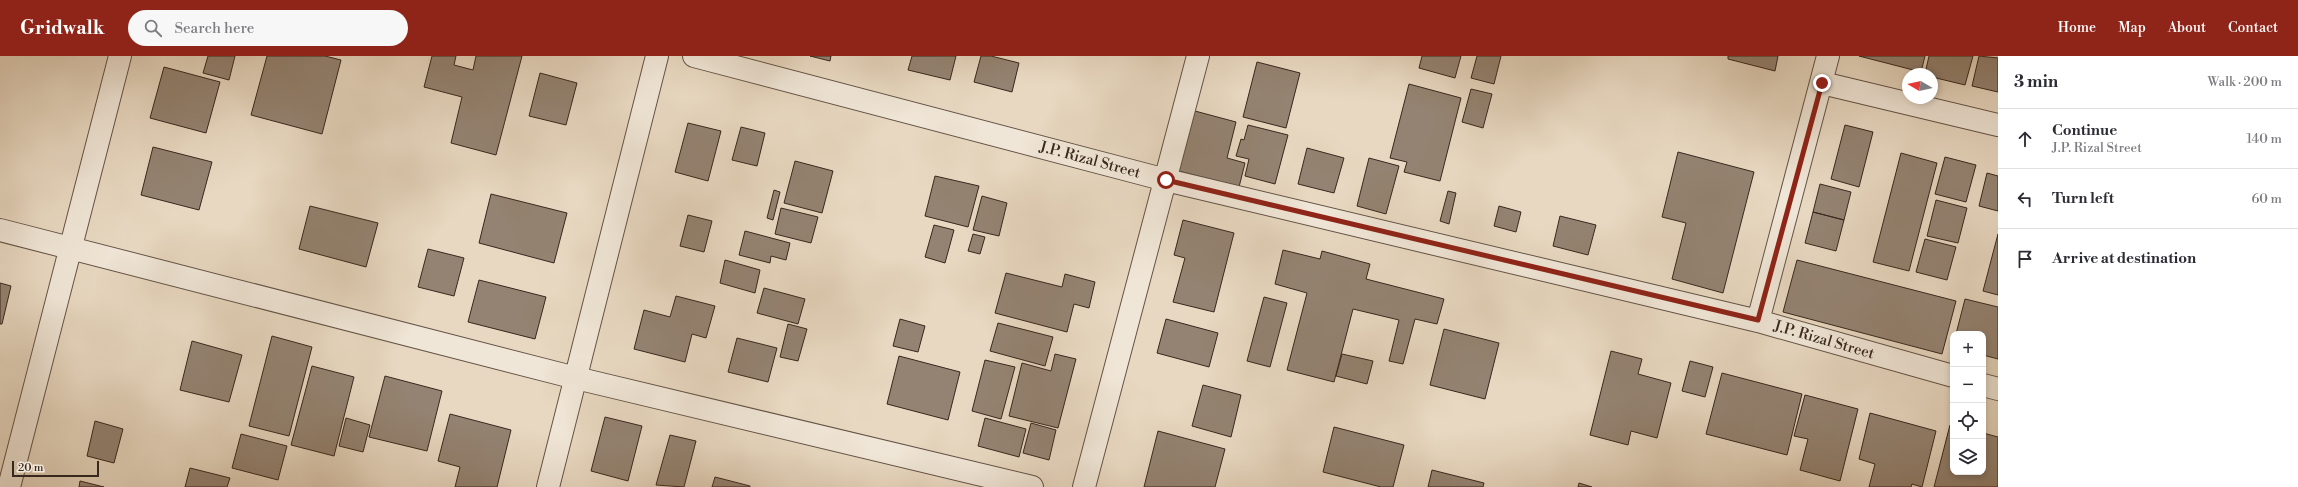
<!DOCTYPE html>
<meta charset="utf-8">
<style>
:root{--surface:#fff;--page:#f7f7f7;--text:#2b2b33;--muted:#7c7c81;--line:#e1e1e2;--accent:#8f2418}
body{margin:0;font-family:"Libre Bodoni",serif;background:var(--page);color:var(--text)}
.controls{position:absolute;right:12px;bottom:12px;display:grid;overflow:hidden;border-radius:8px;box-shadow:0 2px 6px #0003}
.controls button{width:36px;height:36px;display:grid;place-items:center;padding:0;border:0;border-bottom:1px solid var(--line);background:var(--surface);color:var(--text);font:20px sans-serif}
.compass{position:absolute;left:1902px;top:12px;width:36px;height:36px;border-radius:50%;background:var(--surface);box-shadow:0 2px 6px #0003;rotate:279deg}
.scale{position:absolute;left:12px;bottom:10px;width:87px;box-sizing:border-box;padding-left:4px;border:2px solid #38271d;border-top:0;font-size:11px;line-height:14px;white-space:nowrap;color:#38271d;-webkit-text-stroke:3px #f0e6d7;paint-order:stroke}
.stop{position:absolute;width:12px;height:12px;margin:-9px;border:3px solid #8f2418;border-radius:50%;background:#fff}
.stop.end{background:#8f2418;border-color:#fff;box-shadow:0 1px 4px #0008}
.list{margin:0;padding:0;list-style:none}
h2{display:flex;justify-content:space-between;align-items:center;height:52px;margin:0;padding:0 16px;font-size:17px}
h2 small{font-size:13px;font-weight:400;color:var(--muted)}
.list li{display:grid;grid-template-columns:26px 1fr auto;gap:12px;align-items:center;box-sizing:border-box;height:60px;padding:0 16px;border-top:1px solid var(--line)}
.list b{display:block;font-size:15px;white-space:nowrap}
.list p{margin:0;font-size:13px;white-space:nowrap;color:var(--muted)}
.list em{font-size:13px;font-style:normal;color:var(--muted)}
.icon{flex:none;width:22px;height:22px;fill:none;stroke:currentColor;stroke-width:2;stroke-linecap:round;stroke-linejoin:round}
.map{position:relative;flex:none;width:1998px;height:431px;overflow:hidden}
header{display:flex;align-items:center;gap:24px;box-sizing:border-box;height:56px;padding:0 20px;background:var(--accent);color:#fff}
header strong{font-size:19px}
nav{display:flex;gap:22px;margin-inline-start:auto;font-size:14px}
.search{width:280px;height:36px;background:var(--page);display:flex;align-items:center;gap:10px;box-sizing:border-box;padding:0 14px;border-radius:22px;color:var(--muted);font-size:15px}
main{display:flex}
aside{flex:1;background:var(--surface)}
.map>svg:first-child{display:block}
.building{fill:#948372;stroke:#38271d}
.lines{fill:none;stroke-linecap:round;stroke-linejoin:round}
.minor-casing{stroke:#645346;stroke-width:24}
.minor{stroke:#f0e6d7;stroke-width:22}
.route{stroke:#8f2418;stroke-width:5}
.labels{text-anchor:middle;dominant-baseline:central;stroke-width:3;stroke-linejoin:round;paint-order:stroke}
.street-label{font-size:15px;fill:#38271d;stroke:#f0e6d7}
</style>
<header>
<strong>Gridwalk</strong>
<div class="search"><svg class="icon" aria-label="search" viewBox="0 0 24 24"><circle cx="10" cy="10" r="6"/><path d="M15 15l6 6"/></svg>Search here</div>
<nav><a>Home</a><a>Map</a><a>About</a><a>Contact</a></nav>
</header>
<main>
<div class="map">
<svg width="1998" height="431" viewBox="0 0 1998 431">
<rect width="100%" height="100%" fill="#e8d8c1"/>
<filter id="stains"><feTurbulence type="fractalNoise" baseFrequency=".005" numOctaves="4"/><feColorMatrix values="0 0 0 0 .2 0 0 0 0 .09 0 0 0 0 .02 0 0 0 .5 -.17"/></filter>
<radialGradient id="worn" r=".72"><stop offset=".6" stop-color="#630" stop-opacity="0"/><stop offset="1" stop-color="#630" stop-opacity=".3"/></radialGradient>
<path class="building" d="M208 0H235L229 24 203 17Z
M267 0H325L341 4 322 78 251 59Z
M432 0H456L454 9 473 14 476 0H522L496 99 451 87 462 41 424 31Z
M810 0H831L830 5Z
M912 0H956L950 24 908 14Z
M981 0H991L1019 7 1012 36 974 26Z
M1422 0H1461L1455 22 1419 12Z
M1477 0H1501L1494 28 1471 22Z
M1728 0H1778L1775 15 1728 3Z
M1859 0H1925L1921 16Z
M1929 0H1973L1965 29 1932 21V18H1925Z
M1979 0 1998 2V36L1972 30Z
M1257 6 1300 17 1286 72 1243 61Z
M164 11 220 26 206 77 150 62Z
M540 17 577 27 566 69 529 60Z
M1409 28 1461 42 1440 125 1404 116 1407 106 1390 102Z
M1471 33 1492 38 1483 72 1462 66Z
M1195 55 1236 66 1227 102 1245 107 1239 131 1179 115Z
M688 67 721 75 708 125 675 116Z
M1248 69 1288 79 1275 128 1245 120 1249 103 1236 100 1241 83 1244 84Z
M1845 69 1873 76 1859 131 1831 123Z
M741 71 765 77 757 110 732 104Z
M153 91 212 106 199 154 141 139Z
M1307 92 1344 102 1334 137 1298 128Z
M1678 96 1754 116 1723 237 1672 223 1686 167 1662 161Z
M1901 97 1937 107 1909 215 1873 206Z
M1945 101 1976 109 1966 146 1935 138Z
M1369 102 1399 110 1386 158 1357 150Z
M795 105 833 115 822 157 784 147Z
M1987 117 1998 120V155L1979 150Z
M935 120 979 130 968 171 925 160Z
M1820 128 1851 136 1844 164 1813 156Z
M774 134 780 136 773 164 767 162Z
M1448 135 1456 137 1449 168 1440 165Z
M491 138 567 157 554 207 479 187Z
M982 140 1007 147 999 180 973 174Z
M1936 144 1967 152 1958 187 1927 180Z
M310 150 378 167 366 211 299 193Z
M1499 150 1521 156 1516 176 1494 170Z
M781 152 818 161 811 187 775 178Z
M1813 156 1844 164 1836 195 1805 187Z
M688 159 712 165 704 196 680 190Z
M1560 160 1596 169 1588 199 1553 190Z
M1183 164 1234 177 1214 256 1173 246 1185 202 1174 199Z
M934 169 954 174 945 207 925 201Z
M745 175 790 187 786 204 771 200 770 207 739 199Z
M973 178 985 181 980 198 968 195Z
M1998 178V239L1983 235Z
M1925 183 1956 191 1947 224 1916 216Z
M428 193 464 202 454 240 418 231Z
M1283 194 1320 203 1322 195 1370 208 1366 223 1444 243 1437 268 1415 263 1403 308 1389 305 1399 264 1353 253 1334 326 1287 314 1307 237 1275 228Z
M725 204 760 214 755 237 720 227Z
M1797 204 1956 245 1942 298 1783 256Z
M1006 217 1062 231 1065 218 1095 226 1089 252 1074 248 1067 276 995 257Z
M479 224 546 241 535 283 468 266Z
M0 227 11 230 2 268H0Z
M764 232 805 243 798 268 757 257Z
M676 240 715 250 706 282 692 278 685 306 634 293 644 254 670 261Z
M1264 241 1287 247 1270 311 1247 305Z
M1965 243 1998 251V303L1983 299V278H1956Z
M900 263 925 270 918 296 893 290Z
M1166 263 1218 277 1209 311 1157 297Z
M998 267 1053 281 1045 310 990 295Z
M788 268 807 273 798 305 780 301Z
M1444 273 1499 287 1485 343 1430 329Z
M272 280 312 291 289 380 249 370Z
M737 282 777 292 768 326 728 316Z
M192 285 242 299 229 346 180 334Z
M1611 295 1642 303 1638 318 1671 327 1657 382 1631 375 1628 389 1590 379Z
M1055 298 1076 303 1058 372 1009 360 1022 307 1051 315Z
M1342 298 1373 305 1367 328 1336 320Z
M899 300 960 316 948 364 887 348Z
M985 304 1015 311 1001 363 972 355Z
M1690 305 1713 311 1705 341 1682 335Z
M312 310 354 321 334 400 291 389Z
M1722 317 1802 338 1787 399 1706 378Z
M385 320 442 335 427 395 369 381Z
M1203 329 1241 339 1231 381 1192 370Z
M1805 339 1858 353 1840 425 1800 414 1808 383 1794 380Z
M1870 357 1936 375 1922 431 1912 428 1911 431H1869L1875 408 1859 403Z
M450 358 511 374 497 431H455L460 411 438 405Z
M605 361 642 370 628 425 591 415Z
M346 362 370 369 363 396 339 390Z
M985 362 1026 373 1019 401 978 390Z
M95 365 123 373 114 407 87 400Z
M1031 367 1056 374 1049 404 1023 397Z
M1950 369H1953V416H1983V377L1998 381V431H1934Z
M1334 371 1404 389 1393 431H1381L1323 416Z
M1158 375 1225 393 1215 431H1144Z
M241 378 287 390 278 424 232 412Z
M670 379 696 385 684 431 656 429Z
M190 412 230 422 227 431H185Z
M1432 414 1484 427 1483 431H1428Z
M715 421 750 430V431H712Z
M80 425 104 431H79Z
M1579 427 1592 431H1578Z"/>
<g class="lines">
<defs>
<path id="minor" d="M694 0 1166 124 1758 265 1953 320
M1822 27 1998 69
M0 174 576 322 1032 431
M1758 265 1828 0
M1983 329 1998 333
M9 431 120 0
M548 431 657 0
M1084 431 1198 0"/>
</defs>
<use href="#minor" class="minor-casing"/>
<use href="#minor" class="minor"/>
</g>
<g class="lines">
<path class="route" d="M1166 124 1758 264 1822 27"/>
</g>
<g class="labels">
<g class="street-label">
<text transform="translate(1090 104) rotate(15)">J.P. Rizal Street</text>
<text transform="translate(1824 284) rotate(16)">J.P. Rizal Street</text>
</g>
</g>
<rect width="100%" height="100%" filter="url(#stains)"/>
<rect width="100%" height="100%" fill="url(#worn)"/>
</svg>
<div class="controls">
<button>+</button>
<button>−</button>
<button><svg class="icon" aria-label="locate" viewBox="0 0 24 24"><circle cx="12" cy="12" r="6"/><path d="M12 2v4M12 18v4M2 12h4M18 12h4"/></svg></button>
<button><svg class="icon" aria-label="layers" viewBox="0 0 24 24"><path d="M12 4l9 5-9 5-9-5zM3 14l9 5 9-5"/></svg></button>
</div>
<svg class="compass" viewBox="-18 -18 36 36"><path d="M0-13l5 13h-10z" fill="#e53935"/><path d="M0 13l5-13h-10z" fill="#7c7c81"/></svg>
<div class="scale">20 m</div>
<div class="stop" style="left:1166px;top:124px"></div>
<div class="stop end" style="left:1822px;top:27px"></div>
</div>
<aside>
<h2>3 min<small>Walk · 200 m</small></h2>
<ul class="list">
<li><svg class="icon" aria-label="ahead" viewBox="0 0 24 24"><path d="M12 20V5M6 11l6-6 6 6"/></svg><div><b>Continue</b><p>J.P. Rizal Street</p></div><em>140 m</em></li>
<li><svg class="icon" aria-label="left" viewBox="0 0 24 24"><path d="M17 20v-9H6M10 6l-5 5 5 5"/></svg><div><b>Turn left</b></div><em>60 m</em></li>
<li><svg class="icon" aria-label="arrive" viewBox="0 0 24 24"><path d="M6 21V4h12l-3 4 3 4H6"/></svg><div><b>Arrive at destination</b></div></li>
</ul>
</aside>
</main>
